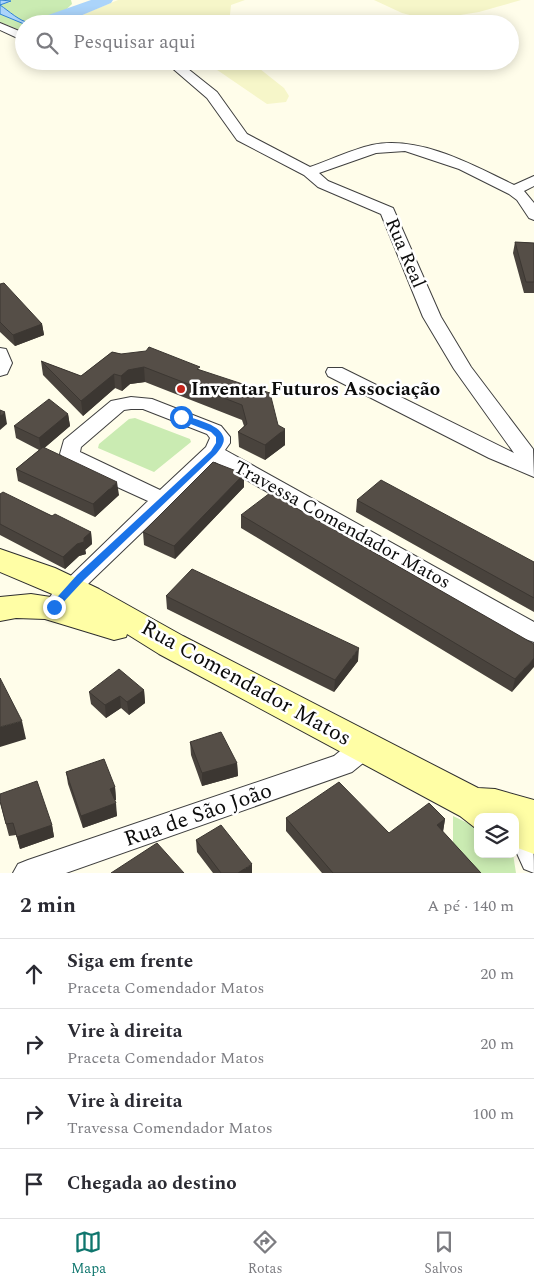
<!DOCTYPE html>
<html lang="pt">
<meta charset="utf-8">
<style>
:root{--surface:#fff;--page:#f2f2f3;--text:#2b2b33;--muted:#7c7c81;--line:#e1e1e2;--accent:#0f766e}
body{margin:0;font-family:Spectral,serif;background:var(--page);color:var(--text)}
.controls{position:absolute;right:15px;bottom:15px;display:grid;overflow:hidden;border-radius:10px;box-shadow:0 2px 12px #0003}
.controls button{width:45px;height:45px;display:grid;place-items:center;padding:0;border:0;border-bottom:1px solid var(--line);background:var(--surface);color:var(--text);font:25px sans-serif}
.stop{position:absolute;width:15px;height:15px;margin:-11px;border:4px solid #1a73e8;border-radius:50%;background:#fff}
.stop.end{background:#1a73e8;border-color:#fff;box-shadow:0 1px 5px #0008}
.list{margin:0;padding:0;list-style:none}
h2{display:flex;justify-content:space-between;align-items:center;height:65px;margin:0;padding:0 20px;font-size:21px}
h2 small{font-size:16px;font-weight:400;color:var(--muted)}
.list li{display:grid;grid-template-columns:32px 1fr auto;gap:15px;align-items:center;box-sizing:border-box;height:70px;padding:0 20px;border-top:1px solid var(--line)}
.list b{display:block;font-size:19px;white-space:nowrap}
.list p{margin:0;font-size:16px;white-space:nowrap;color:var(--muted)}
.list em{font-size:16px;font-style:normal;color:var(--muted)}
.icon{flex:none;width:28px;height:28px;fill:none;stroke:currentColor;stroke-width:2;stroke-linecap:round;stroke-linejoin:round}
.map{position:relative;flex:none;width:534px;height:873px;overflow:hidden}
.search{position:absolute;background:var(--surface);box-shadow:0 2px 12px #0003;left:15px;right:15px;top:15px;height:55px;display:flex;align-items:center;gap:12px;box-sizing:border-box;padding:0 18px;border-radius:28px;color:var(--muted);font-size:19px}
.sheet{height:345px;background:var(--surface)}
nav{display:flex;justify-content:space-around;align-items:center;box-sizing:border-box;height:70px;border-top:1px solid var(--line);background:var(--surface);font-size:14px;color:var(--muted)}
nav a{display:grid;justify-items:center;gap:2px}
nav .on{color:var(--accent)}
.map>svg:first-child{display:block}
.farmland{fill:#f6f6c9}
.green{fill:#caebb2}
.water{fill:#abd4fa;stroke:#2e81d5}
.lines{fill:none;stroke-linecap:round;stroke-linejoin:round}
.river{fill:#abd4fa;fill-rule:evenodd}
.street-casing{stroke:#3f3f3f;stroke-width:2}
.secondary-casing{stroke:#2e2e2e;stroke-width:2}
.street{fill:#fff;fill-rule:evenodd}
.secondary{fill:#fffea5;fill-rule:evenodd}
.wall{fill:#49433d}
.shaded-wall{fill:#3c3732}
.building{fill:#554e47;stroke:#3c3732}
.route{fill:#1a73e8}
.poi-dot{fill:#c3251c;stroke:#fff;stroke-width:2}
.labels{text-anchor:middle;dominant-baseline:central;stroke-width:5;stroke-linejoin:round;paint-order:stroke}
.street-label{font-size:19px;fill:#0c0c0c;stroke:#fff}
.poi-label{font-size:19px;font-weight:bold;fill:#0c0c0c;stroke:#fff;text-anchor:start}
.near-street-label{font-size:22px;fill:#0c0c0c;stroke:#fff}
</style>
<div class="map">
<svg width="534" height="873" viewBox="0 0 534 873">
<rect width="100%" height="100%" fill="#fffdea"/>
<path class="farmland" d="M118 0H245L231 5 229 24H60Z
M374 0H521L479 12 429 20 402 13Z
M204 61H250L284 88 289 96 286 102 267 104Z"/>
<path class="green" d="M7 0H71L72 4C58 18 43 24 24 24V29L20 30 0 22V4L11 2Z
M135 418 190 439 191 442 154 472 98 448 99 444 129 419Z
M453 816 478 828V854H513L516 873H478L453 848Z"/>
<path class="water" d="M0 0 11 1 0 5C9 11 19 21 30 23 55 27 76 1 101 4L51 24H24L0 14Z"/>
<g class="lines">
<path class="river" d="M91 0H113L111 3 61 24H32L34 20Z"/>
<defs>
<path id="street" d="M0 23 24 33V41L0 30Z
M164 61H178L217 92 247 134 310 167C330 160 351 150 372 145 419 135 473 165 514 185L534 176V186L524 191 534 203V220L529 218 517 200 509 194 459 169 405 151 376 153 319 173 328 181 393 208 441 317 471 367 533 449 534 477 489 458 328 376 326 372 328 368H342L514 453 454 369 423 317 381 214 318 187 304 175 237 140 207 98Z
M0 348 6 349 12 363 7 374 0 376Z
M131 397 152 399 221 426 230 437V443L225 450 534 622V642L525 639 215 462 89 583 68 606 60 609 52 606 48 600 52 594 148 501 69 465 60 454 64 440 111 401ZM131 409H143L207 434 210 438 206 447 160 490 80 452 81 447 124 410Z
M364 736 373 739 377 747 373 755 352 772 66 873H13L18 864 28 860 334 756 355 739Z
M518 818C534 827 534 851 534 873L524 869 515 849V819Z"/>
<path id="secondary" d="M0 549 55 568 99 589 183 636 478 788 495 789 534 800V854L515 847V817H478V830L460 816 159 654 127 634 126 637 114 640 45 619 16 618 0 621V597L31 594 64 599 0 572Z"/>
</defs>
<use href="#street" class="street-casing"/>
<use href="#secondary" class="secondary-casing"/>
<use href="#street" class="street"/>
<use href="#secondary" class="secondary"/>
</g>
<path class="wall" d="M515 242 534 243V293H524L513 253Z
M0 284 42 324 44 335 15 346 0 332Z
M112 352 200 370 278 425 285 445 265 460 239 447 238 432 244 426 242 420 145 382 130 384 122 391 115 388 83 416 43 375 41 361 81 376Z
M68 414 70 426 44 448 119 495 95 517 18 481 16 469 39 450 16 438 14 426Z
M244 474V487L175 559 144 545 143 532Z
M0 494 91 532 92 544 85 550 86 554 79 556 65 569 0 535Z
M357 500 534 562V612L356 512Z
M241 515 534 644 512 692 241 528Z
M166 596 358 661 334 692 167 609Z
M144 690 145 703 129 715 121 708 106 718 91 704 89 692Z
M190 742 237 763 238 776 202 786 191 755Z
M66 772 115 787 116 800H114L117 816 83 828 68 784Z
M0 802 52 825 54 837 20 849 16 835 9 836Z
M286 818 389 833 445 819 443 832 481 873H322L286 831Z
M196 840 252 873H213L197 852Z"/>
<path class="shaded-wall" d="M42 324 44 335 15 346 13 335Z
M144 367 145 382 130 384 122 391 121 376 128 370Z
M114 374 115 388 83 416 81 401Z
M5 412 7 424 0 430V416Z
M68 414 70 426 41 451 39 438Z
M285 429V445L265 460V445Z
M244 474V487L175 559 174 546Z
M117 482 119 495 95 517 93 504Z
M91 532 92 544 85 550 84 538Z
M84 542 86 554 79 556 65 569 63 557 77 544Z
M359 648 358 661 334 692 335 680Z
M534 658V667L512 692 515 679Z
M144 690 145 703 129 715 127 702Z
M120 696 121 708 106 718 105 705Z
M22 721 26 739 0 747V727Z
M237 763 238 776 202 786V773Z
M115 787 116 800 112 801 110 789Z
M116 803 117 816 83 828 81 816Z
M445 819 443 831 435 838 437 825Z
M52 825 54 837 20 849 17 837Z
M252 864V873H238Z"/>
<path class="building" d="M515 242 534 243V282H526Z
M4 283 42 324 13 335 0 322V284Z
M149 347 200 367 197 369 270 393 278 425 285 429 265 445 238 432 247 424 242 405 144 367 128 370 121 376 114 374 81 401 41 361 81 376 112 352 121 354 146 351Z
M49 399 68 414 39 438 14 426Z
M0 410 5 412 0 416Z
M43 447 117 482 93 504 16 469Z
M213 462 244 474 174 546 143 532Z
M381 480 534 562V598L357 500Z
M3 492 52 516 55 514 91 532 84 538V542L77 544 63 557 0 524V494Z
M270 493 534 644V658L515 679 241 515Z
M192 569 359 648 335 680 166 596Z
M119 669 144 690 127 702 120 696 105 705 89 692Z
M0 678 22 721 0 727Z
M221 732 237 763 202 773 190 742Z
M104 759 115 787 110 789 116 803 81 816 66 772Z
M37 781 52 825 17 837 13 823 6 824 0 801V794Z
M339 782 389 833 429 803 445 819 437 825 481 873H333L286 818Z
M221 825 252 864 238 873H221L196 840Z
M157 843 184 873H111Z"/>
<path class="route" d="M181 415C192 418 219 424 223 436 226 442 220 449 216 454L84 580 57 609H51V604L77 575 211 451 216 443V437L211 432 178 419V415Z"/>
<circle class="poi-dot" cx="181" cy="389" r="5"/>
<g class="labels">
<g class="street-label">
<text transform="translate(405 253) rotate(67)">Rua Real</text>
<text transform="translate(342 525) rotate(29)">Travessa Comendador Matos</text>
</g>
<g class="poi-label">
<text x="191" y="389">Inventar Futuros Associação</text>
</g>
<g class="near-street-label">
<text transform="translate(246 683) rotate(29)">Rua Comendador Matos</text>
<text transform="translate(198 815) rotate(-19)">Rua de São João</text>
</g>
</g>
</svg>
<div class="controls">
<button><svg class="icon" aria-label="layers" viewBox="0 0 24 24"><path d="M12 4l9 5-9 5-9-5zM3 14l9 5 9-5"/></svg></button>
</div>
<div class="stop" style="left:181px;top:417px"></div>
<div class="stop end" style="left:54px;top:607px"></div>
<div class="search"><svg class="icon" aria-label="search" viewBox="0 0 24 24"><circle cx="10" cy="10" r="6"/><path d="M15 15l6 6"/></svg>Pesquisar aqui</div>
</div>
<section class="sheet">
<h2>2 min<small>A pé · 140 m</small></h2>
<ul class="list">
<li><svg class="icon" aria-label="ahead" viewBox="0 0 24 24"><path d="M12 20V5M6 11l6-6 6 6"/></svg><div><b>Siga em frente</b><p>Praceta Comendador Matos</p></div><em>20 m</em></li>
<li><svg class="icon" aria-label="right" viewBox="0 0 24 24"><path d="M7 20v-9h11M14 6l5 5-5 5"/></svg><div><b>Vire à direita</b><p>Praceta Comendador Matos</p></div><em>20 m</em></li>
<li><svg class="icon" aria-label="right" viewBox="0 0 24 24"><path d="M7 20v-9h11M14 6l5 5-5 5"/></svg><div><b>Vire à direita</b><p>Travessa Comendador Matos</p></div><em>100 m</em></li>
<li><svg class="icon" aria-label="arrive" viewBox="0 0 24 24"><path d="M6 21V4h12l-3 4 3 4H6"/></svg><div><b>Chegada ao destino</b></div></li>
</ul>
</section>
<nav>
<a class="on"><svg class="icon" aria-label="map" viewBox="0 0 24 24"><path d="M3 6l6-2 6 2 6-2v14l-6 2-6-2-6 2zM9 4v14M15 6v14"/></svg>Mapa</a>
<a><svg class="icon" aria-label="directions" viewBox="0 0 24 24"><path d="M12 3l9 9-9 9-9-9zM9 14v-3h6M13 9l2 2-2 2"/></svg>Rotas</a>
<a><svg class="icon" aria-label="saved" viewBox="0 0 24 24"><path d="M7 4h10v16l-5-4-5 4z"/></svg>Salvos</a>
</nav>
